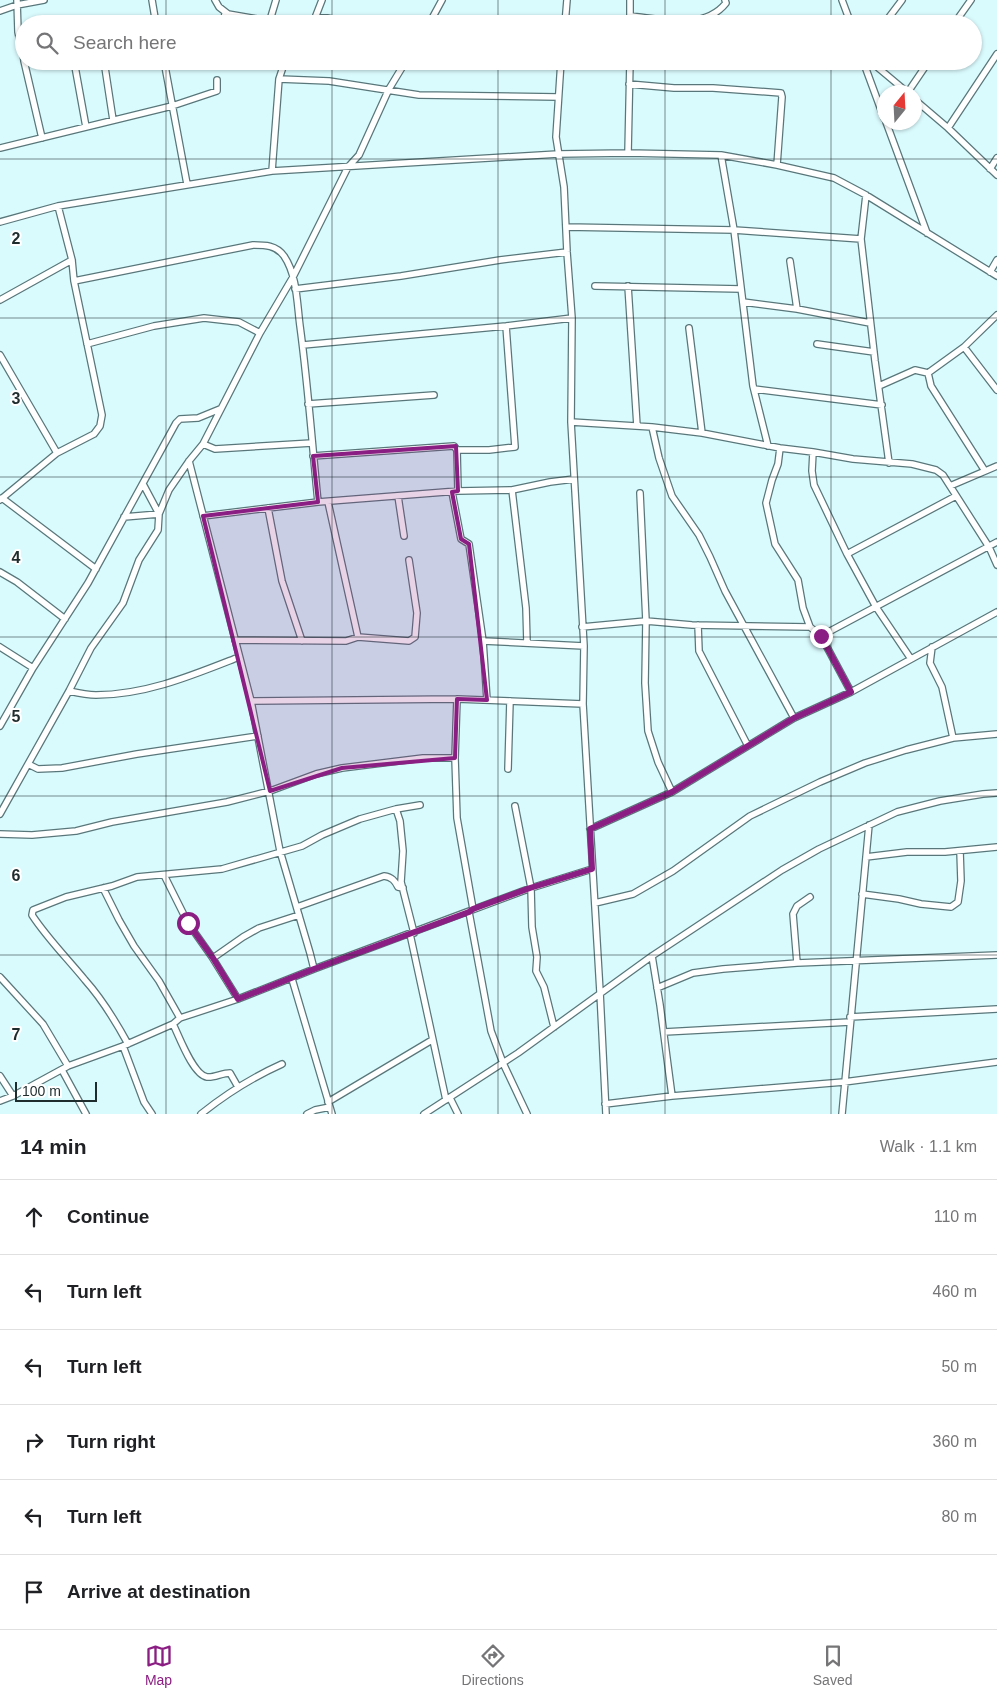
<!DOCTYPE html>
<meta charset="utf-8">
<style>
:root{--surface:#fff;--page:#f2f2f2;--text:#202124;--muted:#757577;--line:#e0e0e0;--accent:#8b1e82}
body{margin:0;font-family:Helvetica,sans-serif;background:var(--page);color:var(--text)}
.compass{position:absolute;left:877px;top:85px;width:45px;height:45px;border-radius:50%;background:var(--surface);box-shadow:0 1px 4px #0004;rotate:18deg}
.scale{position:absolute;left:15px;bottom:12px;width:82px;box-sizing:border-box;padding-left:5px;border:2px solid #1f2c2d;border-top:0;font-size:14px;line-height:18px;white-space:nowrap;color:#1f2c2d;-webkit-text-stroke:4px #fff;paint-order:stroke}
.stop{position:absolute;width:15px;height:15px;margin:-11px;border:4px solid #8b1e82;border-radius:50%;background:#fff}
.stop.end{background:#8b1e82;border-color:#fff;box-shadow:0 1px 5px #0008}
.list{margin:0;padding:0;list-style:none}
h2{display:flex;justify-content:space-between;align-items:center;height:65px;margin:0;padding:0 20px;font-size:21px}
h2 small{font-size:16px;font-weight:400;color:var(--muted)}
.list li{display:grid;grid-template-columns:32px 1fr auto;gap:15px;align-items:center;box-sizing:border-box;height:75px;padding:0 20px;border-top:1px solid var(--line)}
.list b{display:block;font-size:19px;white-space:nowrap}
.list em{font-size:16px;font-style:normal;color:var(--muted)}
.icon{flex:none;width:28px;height:28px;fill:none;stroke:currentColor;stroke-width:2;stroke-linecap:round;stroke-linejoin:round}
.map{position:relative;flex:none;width:997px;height:1114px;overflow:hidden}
.search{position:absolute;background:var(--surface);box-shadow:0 1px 4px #0004;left:15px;right:15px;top:15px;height:55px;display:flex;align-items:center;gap:12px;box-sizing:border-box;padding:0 18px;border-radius:28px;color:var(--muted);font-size:19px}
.sheet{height:515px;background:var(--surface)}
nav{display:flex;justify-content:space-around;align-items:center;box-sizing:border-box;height:70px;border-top:1px solid var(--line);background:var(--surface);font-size:14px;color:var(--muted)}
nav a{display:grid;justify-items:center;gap:2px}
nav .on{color:var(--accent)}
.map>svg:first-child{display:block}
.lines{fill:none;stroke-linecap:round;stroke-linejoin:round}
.minor-casing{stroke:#59777a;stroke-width:8}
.minor{stroke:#fff;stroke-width:5.5}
.route{stroke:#8b1e82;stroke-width:6}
.marked{fill:#8b1e82;fill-opacity:0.2;stroke:#8b1e82;stroke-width:4;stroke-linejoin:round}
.grid{fill:none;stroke:#1f2c2d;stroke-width:1;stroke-opacity:0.55}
.grid-label{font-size:16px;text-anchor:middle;font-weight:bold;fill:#1f2c2d;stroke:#fff;stroke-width:4;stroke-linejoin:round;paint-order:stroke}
</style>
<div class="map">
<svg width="997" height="1114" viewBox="0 0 997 1114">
<rect width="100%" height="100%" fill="#dafbfe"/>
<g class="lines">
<defs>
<path id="minor" d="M17 0 18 32 24 60
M152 0 156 24
M215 0 219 7 228 14 257 19 298 23 315 18H327L357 24
M842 0 851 24
M0 11 17 5 44 0
M630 16C661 19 704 31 726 3L725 0
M315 18 322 0
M270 20 276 0
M224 24 225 12
M429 24 442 0
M565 24 567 0
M630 24V0
M884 24 902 0
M954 24 971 0
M24 61 42 138
M74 61 86 127
M104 61 113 120
M164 61 187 184
M561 61 556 137 564 187 567 252 572 318 571 422 584 646 583 704 600 992 606 1114
M863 61 884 118
M870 61 907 92
M279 79 285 61
M629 84 674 88H713L781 93 782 97 777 165
M908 92 929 61
M914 99 948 128 997 175
M886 122 927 233
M948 128 997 54
M0 148 172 106 217 91V80
M628 153 630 61
M721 155 734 230 753 386 768 446
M990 169 997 158
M272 171 279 79 329 81 419 95 558 97
M866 195 861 239 875 361 889 463
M0 222 58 206 272 171 558 154 628 153 721 155 777 165 834 178 866 195 997 276
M566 227 734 230 861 239
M790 261 797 309
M990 272 997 260
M74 281 253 245C265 245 276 245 284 256 297 275 297 303 300 326 308 385 312 443 318 502
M595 286 741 289
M628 286 637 426
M295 289 401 276 500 260 567 252
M0 300 72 260
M743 302 797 309 870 323
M689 328 702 433
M87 344 154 326 204 318 239 322 260 333
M817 344 874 352
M303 345 506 326 572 318
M964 347 997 390
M0 355 57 453
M928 373 931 386 985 471
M928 373 964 347 997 315
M879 386 915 370 928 373
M754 389 882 405
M308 404 434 395
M571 422 652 427 702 433 780 448 813 452 853 459 912 464 936 470 943 475 989 547 997 565
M652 427 659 458 672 496 699 535 710 557 725 591 794 718
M203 444 215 449 312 443
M780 448 778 464 772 480 766 503 775 544 798 580 803 608 810 627 821 636 851 692
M457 450H489L515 447 506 326
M813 452 812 471 814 485 847 554 876 607 911 659
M313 456 454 446 457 450 458 491
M950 486 997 466
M512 490 526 608 527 643
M452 492 461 539 469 544 483 641 487 700
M640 493 646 621 645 683 648 731 658 762 672 792
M398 496 404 536
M2 498 96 569
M0 500 57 453 94 434 100 426 102 415 74 281 72 260 58 206
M268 508 282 581 302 641
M203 516 318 502 458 491 512 490 550 482 574 479
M124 517 159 514 143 484
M847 554 956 496
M0 572 17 582 65 619
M698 625 699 651 748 746
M582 627 646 621 692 625 810 627
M821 636 997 542
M358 637 409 641 415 637 417 613 409 560
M235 640 346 641 358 637 328 502
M483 641 584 646
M0 647 33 668
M932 647 930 663 942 687 953 738
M69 691C78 693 87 695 96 695 146 695 193 675 239 657
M457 699 455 758 457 818 473 909
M251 701 457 699 583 704
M0 726 33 668 88 583 176 423 180 419 198 418 220 409
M28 764 38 769 62 768 137 754 258 736
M508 769 510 701
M515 806 531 888 532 927 537 957 536 971 544 987 554 1027
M396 809 400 821 403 851 401 882 414 933
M0 814 69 691 91 648 123 603 139 560 158 530 159 514 169 490 189 461 203 444 260 333 293 277 348 167 359 155 389 89 406 61
M590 829 672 792 794 718 851 692 997 612
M0 834 32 835 76 831 112 822 227 802 270 791 316 774 342 768 423 758H455
M866 857 907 852H945L997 847
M164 875 188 923 212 957 238 999
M103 888 119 920 134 946 159 981 180 1018
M862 894 899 899 921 904 951 907 958 902 961 881 960 851
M595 903 633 894 673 871 750 816 820 782 865 763 906 750 953 738 997 734
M297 907 384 876C392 877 395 881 398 887L403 888
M469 912 491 1031 503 1063 527 1114
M410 934 446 1100
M652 956 660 1005 672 1096
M213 958 243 937 259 928 299 915
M797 963 793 914 797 906 810 897
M314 969 531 888 592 869
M0 977 43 1024 68 1066
M292 979 332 1114
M657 988 693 973 723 969 797 963 997 955
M850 1017 997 1009
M173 1024C179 1036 193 1075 207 1077 214 1078 222 1073 230 1073L238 1087
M664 1032 850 1022
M128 1044C116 1022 102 999 85 980 67 958 47 938 32 915L33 910 66 897 112 886 137 877 222 869 302 846 322 835 360 819 396 809 420 805
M123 1046 144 1102 152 1114
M62 1070 86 1114
M0 1076 13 1096
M450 1098 458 1114
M0 1101 13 1096 68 1066 123 1046 173 1024 180 1018 238 999 314 969 310 953 280 851 251 701 189 461
M328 1102 432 1040
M605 1104 672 1096 844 1082 997 1062
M201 1114C226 1094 253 1077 282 1064
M307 1114 315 1110 330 1107
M424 1114 518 1053 652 956 782 870 819 849 897 812 940 801 983 794 997 793
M842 1114 869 825"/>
</defs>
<use href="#minor" class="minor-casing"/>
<use href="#minor" class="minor"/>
</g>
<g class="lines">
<path class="route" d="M188 923 213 958 238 999 314 969 469 912 473 909 530 888 592 869 590 829 672 792 794 718 851 692 821 636"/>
</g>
<path class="marked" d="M456 446 458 491 452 492 461 539 469 544 487 700 457 699 455 758 342 768 270 791 203 516 318 502 313 456Z"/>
<path class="grid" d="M166 0V24M332 0V24M498 0V24M665 0V24M831 0V24M166 61V1114M332 61V1114M498 61V1114M665 61V1114M831 61V1114M0 159H997M0 318H997M0 477H997M0 637H997M0 796H997M0 955H997"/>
<g class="grid-label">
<text x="16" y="244">2</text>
<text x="16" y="404">3</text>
<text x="16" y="563">4</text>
<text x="16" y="722">5</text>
<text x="16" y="881">6</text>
<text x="16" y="1040">7</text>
</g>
</svg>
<svg class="compass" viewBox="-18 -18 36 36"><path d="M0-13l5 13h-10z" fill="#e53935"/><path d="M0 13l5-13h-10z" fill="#757577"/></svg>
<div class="scale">100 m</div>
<div class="stop" style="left:188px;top:923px"></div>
<div class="stop end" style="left:821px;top:636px"></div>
<div class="search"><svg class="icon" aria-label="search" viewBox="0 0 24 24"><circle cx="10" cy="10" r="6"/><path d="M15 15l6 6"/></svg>Search here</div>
</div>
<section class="sheet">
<h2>14 min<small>Walk · 1.1 km</small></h2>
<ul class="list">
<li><svg class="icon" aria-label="ahead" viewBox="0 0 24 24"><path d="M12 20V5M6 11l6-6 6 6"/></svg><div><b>Continue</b></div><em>110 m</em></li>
<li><svg class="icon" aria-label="left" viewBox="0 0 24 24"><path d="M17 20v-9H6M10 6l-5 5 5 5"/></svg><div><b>Turn left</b></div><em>460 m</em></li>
<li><svg class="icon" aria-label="left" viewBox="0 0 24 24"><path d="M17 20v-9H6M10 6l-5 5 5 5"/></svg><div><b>Turn left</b></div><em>50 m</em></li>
<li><svg class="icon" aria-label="right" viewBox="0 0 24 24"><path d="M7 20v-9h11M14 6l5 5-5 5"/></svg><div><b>Turn right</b></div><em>360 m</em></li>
<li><svg class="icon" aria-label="left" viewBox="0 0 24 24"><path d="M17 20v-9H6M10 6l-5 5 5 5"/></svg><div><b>Turn left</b></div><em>80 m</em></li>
<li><svg class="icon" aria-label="arrive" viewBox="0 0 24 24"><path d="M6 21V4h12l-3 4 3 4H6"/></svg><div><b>Arrive at destination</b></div></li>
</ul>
</section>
<nav>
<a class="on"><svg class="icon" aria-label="map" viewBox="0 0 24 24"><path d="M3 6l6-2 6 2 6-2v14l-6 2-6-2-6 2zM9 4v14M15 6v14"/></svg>Map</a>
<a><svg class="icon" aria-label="directions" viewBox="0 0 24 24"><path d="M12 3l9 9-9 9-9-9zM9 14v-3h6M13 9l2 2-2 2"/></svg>Directions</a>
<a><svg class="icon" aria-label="saved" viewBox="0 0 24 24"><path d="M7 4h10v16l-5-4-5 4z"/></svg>Saved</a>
</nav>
